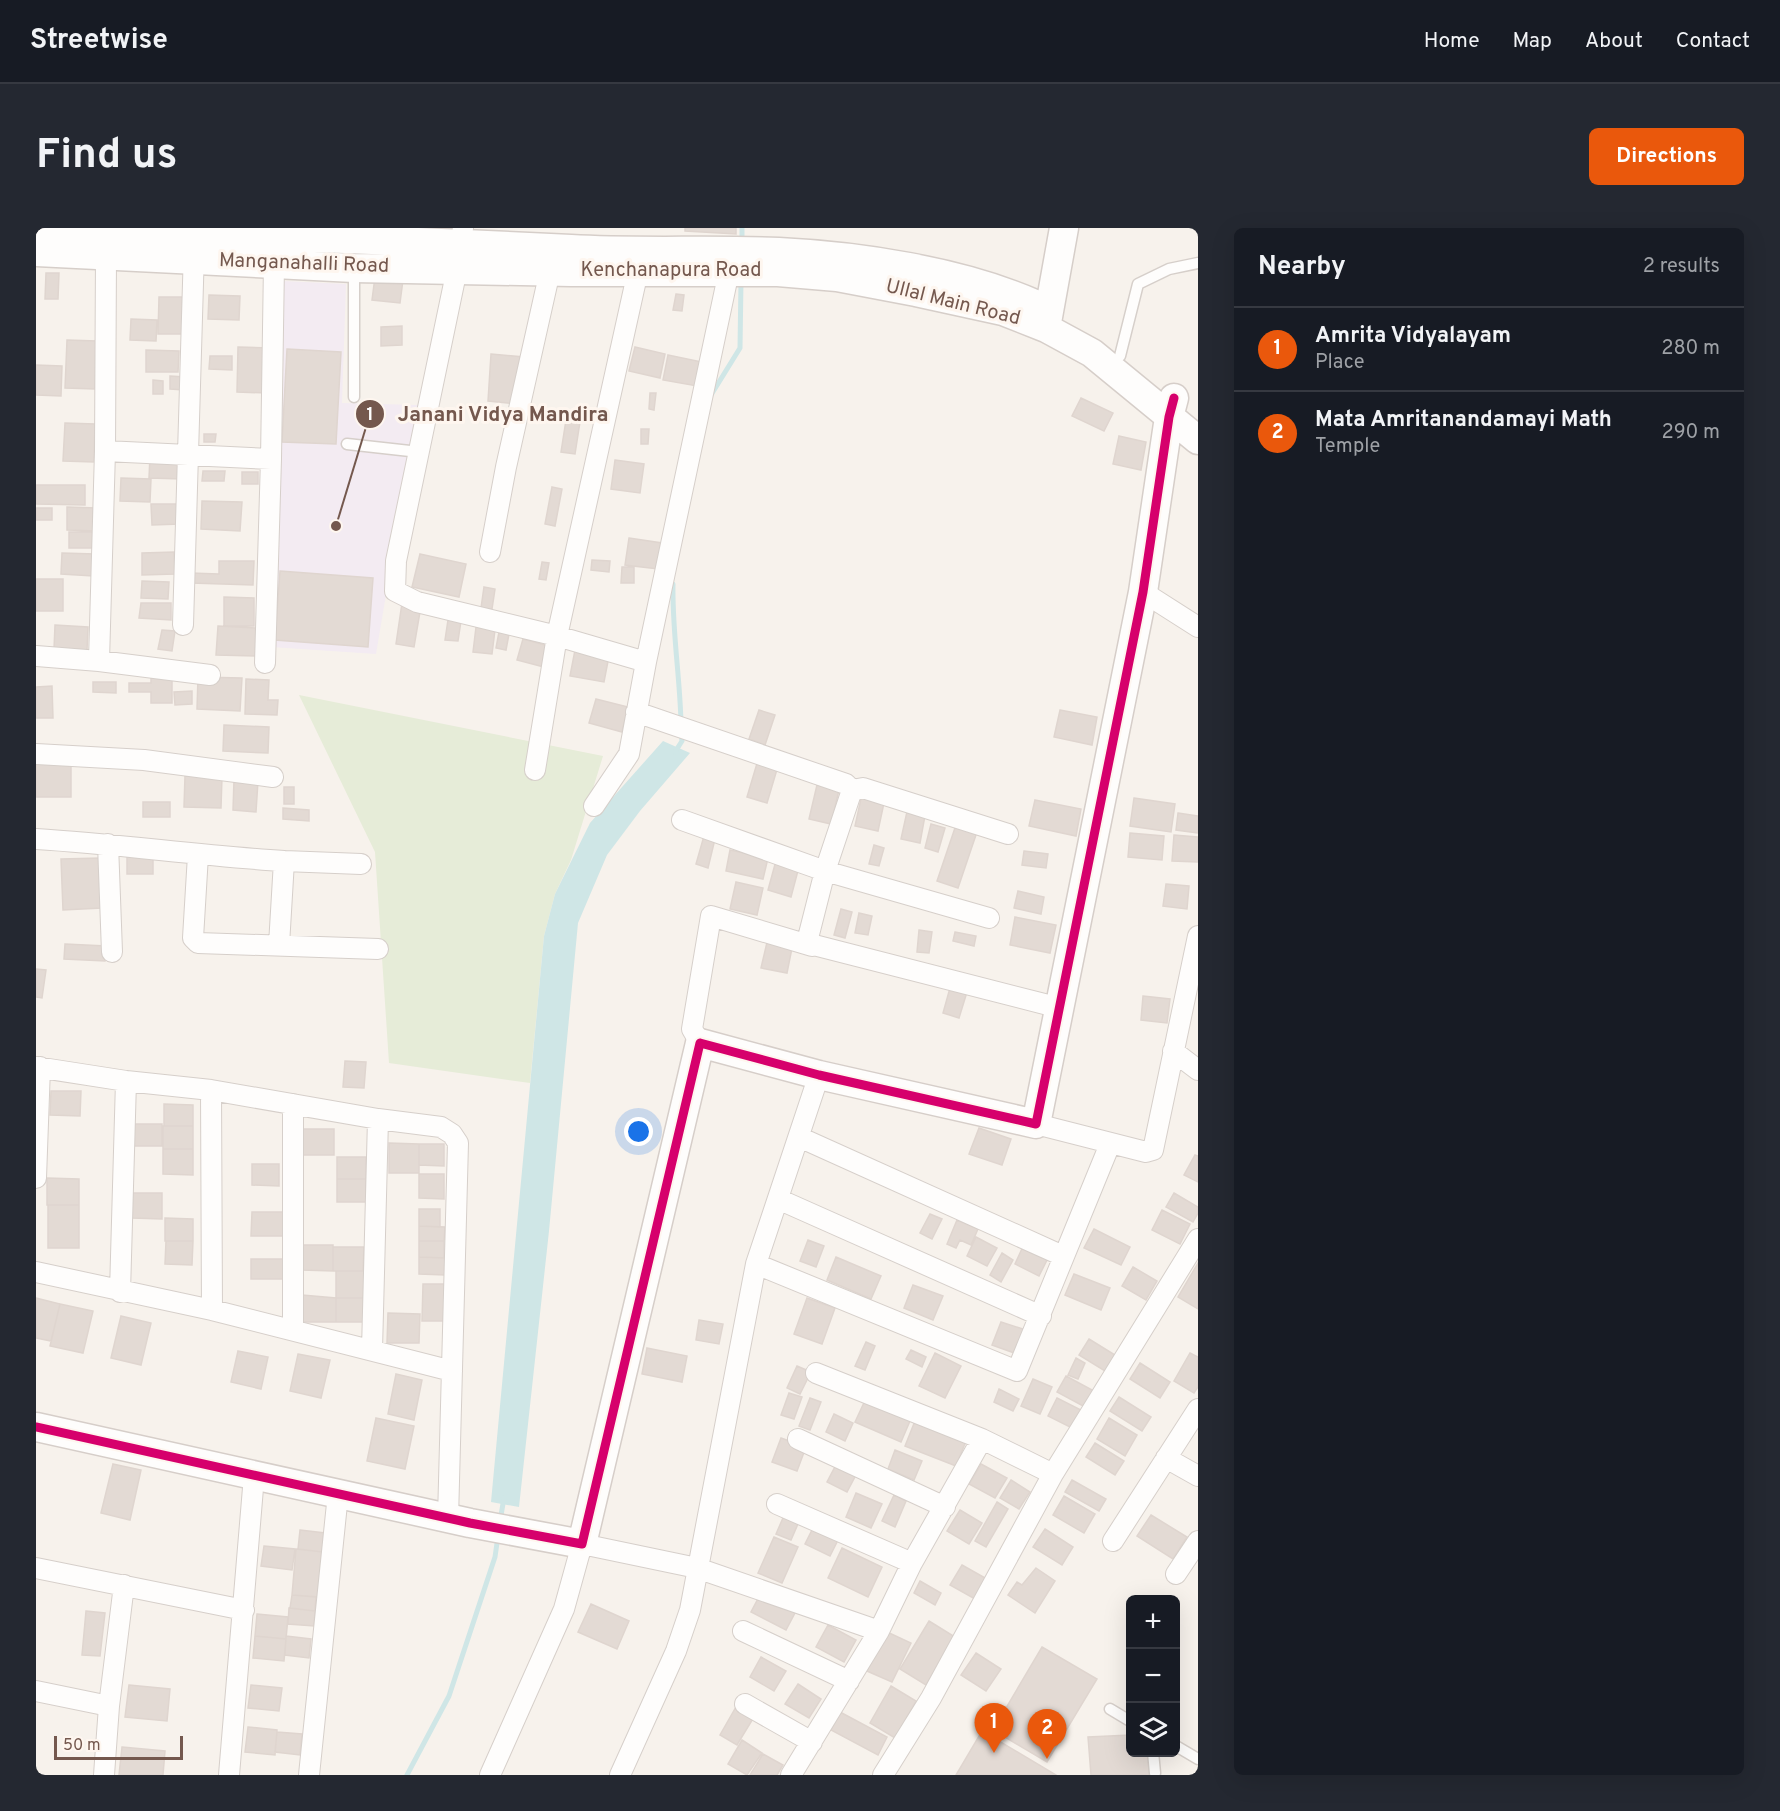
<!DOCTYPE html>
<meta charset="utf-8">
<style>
:root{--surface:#171b24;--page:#242831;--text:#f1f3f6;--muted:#9ea1a6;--line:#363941;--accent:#ea580c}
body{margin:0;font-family:Overpass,sans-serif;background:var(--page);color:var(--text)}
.controls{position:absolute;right:18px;bottom:18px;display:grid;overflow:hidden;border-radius:9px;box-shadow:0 6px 24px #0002}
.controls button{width:54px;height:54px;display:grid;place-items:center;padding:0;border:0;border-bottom:2px solid var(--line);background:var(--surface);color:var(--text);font:30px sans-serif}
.scale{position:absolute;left:18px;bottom:15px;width:129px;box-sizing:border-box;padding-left:6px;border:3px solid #74584e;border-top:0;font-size:16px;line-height:21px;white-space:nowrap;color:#74584e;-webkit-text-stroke:4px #fef6ef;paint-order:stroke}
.you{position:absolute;left:603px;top:904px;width:21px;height:21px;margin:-15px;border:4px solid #fff;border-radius:50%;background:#1a73e8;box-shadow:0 0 0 9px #1a73e833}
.badge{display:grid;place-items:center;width:39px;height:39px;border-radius:50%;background:var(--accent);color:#fff;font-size:20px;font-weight:700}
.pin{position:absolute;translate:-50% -50px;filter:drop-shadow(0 2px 3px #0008)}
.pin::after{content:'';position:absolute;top:32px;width:21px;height:18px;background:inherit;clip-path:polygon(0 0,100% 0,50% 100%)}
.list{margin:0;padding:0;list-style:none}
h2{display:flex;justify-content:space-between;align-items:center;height:78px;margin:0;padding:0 24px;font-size:26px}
h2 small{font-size:20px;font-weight:400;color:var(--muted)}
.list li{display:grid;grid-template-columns:39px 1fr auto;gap:18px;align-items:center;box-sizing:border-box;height:84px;padding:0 24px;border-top:2px solid var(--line)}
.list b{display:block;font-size:22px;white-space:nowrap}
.list p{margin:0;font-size:20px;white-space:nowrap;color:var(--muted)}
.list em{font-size:20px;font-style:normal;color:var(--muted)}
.icon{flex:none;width:33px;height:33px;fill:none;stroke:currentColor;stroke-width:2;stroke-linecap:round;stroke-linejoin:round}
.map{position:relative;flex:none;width:1162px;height:1547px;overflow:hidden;border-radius:9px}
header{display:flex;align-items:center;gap:36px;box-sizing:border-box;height:84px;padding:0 30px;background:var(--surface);border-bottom:2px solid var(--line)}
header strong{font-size:28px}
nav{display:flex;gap:33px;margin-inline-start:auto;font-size:21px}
.intro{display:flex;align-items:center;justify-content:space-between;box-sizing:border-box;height:144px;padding:0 36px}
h1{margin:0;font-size:42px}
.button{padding:15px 27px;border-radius:9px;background:var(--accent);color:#fff;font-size:21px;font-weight:700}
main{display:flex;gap:36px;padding:0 36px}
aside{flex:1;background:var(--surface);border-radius:9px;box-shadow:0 6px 24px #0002}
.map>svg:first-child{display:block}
.education{fill:#f3ebf2}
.green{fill:#e6ecd8}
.water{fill:#cfe6e6}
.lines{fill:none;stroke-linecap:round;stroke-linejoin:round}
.stream{stroke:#cfe6e6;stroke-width:5}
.building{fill:#e3dad4;stroke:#dfd5cf;stroke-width:1.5}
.lane-casing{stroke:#d6cfca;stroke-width:13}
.street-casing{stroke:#d6cfca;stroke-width:22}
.secondary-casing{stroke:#d6cec9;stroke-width:31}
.lane{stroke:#fefdfc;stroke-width:10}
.street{stroke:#fefdfc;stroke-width:20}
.secondary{stroke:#fefdfc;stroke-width:28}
.cycleway-casing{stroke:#fef6ef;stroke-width:13}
.cycleway{stroke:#d6006c;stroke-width:9}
.labels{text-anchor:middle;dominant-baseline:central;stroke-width:6;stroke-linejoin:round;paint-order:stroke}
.street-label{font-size:20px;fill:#74584e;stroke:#fef6ef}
.leader{fill:none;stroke:#74584e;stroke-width:2}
.callout-dot{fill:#74584e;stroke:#fef6ef;stroke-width:2}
.mark-label{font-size:18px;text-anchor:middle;font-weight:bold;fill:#fff}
.callout-label{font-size:21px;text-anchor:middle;font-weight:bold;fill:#74584e;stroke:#fef6ef;stroke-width:6;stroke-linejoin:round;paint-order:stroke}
</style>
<header>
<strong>Streetwise</strong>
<nav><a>Home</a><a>Map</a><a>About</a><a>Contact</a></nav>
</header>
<div class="intro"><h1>Find us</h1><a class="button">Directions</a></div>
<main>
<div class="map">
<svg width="1162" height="1547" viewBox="0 0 1162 1547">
<rect width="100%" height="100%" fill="#f7f2ec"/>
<path class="education" d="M247 53 310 56 306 175 382 177 340 426 235 419Z"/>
<path class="green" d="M263 467 567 528 535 632 519 666 508 708 494 855 353 835 339 624Z"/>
<path class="water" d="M627 513 654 525 604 583 571 627 542 695 513 1003 483 1279 455 1274 508 708 519 666 554 595Z"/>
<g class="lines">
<path class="stream" d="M706 13V0
M675 167 704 120 705 53
M637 356C636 403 644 449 645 495
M639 524 646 513 645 505
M464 1293 468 1270
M371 1547 413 1468 459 1329 462 1308"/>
</g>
<path class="building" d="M649 0H700V6L649 3Z
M10 45H23L22 71H9Z
M339 49 367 52 364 75 336 72Z
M640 66 648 67 646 83 637 82Z
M173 67 204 68 203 92 172 91Z
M123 69H154L153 106H122Z
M95 91 121 92 120 113 94 112Z
M366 98V117L345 118V99Z
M31 112 61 113 59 161 29 160Z
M202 119 232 120 231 165 201 164Z
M599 119 629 126 624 150 593 143Z
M251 121 305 124 300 216 246 214Z
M110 122 143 123 142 144H110Z
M455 126 488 129 483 176 452 173Z
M632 127 666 134 661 158 627 152Z
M174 128H196V142L173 141Z
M0 137 26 138 25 168 0 167Z
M134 148 149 149 148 162 134 161Z
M117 152 127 153V166H117Z
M614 165H620L618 182 613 181Z
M1045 170 1077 185 1068 203 1036 188Z
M530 192 544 194 539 226 525 224Z
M29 195 59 196 58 234 27 233Z
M605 201H613L612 216H605Z
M168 206H180L179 214H168Z
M1083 208 1110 214 1105 242 1077 236Z
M114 228 147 229 146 251 113 250Z
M579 232 608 236 604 265 575 261Z
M167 243H189L188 253H166Z
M206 244H222V256H206Z
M85 250 115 251 114 274 84 273Z
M0 257H49V277L0 276Z
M516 259 526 261 519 298 509 296Z
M166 273 206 274 204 303 165 301Z
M115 276H143L144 296 116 297Z
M31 279 61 280V303L31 302Z
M0 280H16V292H0Z
M33 304H59V320H33Z
M593 310 626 315 622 341 589 337Z
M138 324 139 346 106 347V325Z
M26 325 59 326 57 348 25 346Z
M384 326 430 336 423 369 376 359Z
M556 332 574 333 573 344 555 342Z
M183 333H218L217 357 155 355V345L183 346Z
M506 334 513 335 510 352 503 351Z
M586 339H598V355H585Z
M244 343 337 350 332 419 239 412Z
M0 351H27V383H0Z
M106 353 133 354 132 371 105 370Z
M448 359 459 361 456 381 445 380Z
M188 369 218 370V398H188Z
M105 375H135V392L103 390Z
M366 375 385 378 378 419 360 416Z
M412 392 425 393 422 413 409 412Z
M19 397 52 399 51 422 18 421Z
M182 398 222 400 221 428 180 427Z
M440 399 459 402 456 426 437 424Z
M126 402 139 403 136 423 122 421Z
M463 404 473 406 470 422 460 420Z
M487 411 513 418 508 439 481 432Z
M539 422 573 428 568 454 534 448Z
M115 445H136V475H115V464H93V455H115Z
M162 449 206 450 204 483 161 481Z
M210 451 233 452 232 472H242L241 487 209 486Z
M57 454H80V465L57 464Z
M16 458 17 490H0V459Z
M156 463V476L139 477 138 464Z
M560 471 592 479 586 504 553 495Z
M723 482 739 487 729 517 713 511Z
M1024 482 1061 489 1056 517 1018 509Z
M188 497 233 499 232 525 187 523Z
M722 532 742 538 731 575 711 569Z
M0 534H35V569H0Z
M149 548 186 549 185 580 148 579Z
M198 552 222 553 220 584 197 582Z
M781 557 803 562 795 596 773 591Z
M248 559H258V576H248Z
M826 566 849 570 842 603 819 598Z
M1098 570 1139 576 1135 604 1094 598Z
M999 572 1045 581 1040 608 993 598Z
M107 574H134V589H107Z
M872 579 890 582 884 615 865 611Z
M247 580 273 582V593L247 591Z
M1142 585 1162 588V605L1140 602Z
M922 591 943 598 922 660 901 653Z
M895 596 909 600 902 624 889 620Z
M1094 605 1128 608 1126 632 1092 629Z
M1138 607 1162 609V634L1136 633Z
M668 608 679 611 672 640 660 636Z
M838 617 848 620 843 638 833 636Z
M694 622 732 630 727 651 690 643Z
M988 623 1012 626 1010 640 986 637Z
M91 625H117V646H91Z
M741 629 764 635 755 669 732 662Z
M64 630 66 680 27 682 25 631Z
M700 654 727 660 721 687 694 681Z
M1130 656 1153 658 1151 681 1127 678Z
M982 663 1008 669 1005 686 978 680Z
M805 681 816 684 809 710 798 707Z
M823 685 836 688 832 707 819 705Z
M979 689 1020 697 1014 725 974 717Z
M883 702 896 704 893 725 881 724Z
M919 704 940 708 938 718 917 713Z
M732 710 757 715 751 745 725 740Z
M29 716 70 718 69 733 28 731Z
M0 741 10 742 6 770 0 769Z
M914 760 931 764 923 790 907 785Z
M1107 768 1134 771 1131 795 1105 792Z
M309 833 330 834 328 860 307 859Z
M15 863H45L44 888 14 887Z
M128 876 157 877V898H128Z
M97 896H126V918H97Z
M127 898H157V921H127Z
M943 900 975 911 966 937 933 926Z
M267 901H298V927H267Z
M353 915 383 916V945H353Z
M383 916H408V938L383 937Z
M127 921H157V947L127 946Z
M1159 927 1162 928V954L1148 947Z
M301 929H330V951H301Z
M216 936H243V958L216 957Z
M383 946H408V971L383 970Z
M11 950 43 951V977H11Z
M301 951H330V974H301Z
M96 965H126V991L96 990Z
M1138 965 1162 979V985L1157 994 1130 979Z
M12 977H43V1020H12Z
M383 981H404V999L383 998Z
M1126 982 1154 996 1144 1016 1116 1002Z
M216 984H248V1008H215Z
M894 986 906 991 896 1011 884 1005Z
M129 990 157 991V1013H129Z
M921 992 942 1001 935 1017 924 1012 920 1020 911 1016Z
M383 998 409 999 408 1013H383Z
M1058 1001 1094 1019 1085 1037 1048 1020Z
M940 1009 961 1020 951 1038 931 1028Z
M772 1012 788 1018 780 1039 764 1033Z
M130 1013H157L156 1037 129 1036Z
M383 1013H408V1030L383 1029Z
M989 1014 1014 1026 1003 1048 979 1036Z
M267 1017H297V1043L266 1042Z
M297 1019H328L327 1043H297Z
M966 1025 977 1032 965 1054 954 1047Z
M383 1029 409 1030V1047L383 1046Z
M800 1029 845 1048 835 1071 791 1052Z
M215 1031H247V1051H215Z
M1162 1035V1081L1142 1069Z
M1097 1039 1121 1053 1110 1072 1086 1058Z
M300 1043H328V1070H300Z
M1038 1046 1074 1060 1065 1082 1029 1067Z
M387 1056H409V1093H386Z
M877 1057 907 1068 897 1092 868 1080Z
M266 1067 300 1070V1094H266Z
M0 1070 24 1076 15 1113 0 1110Z
M300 1070H328L327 1094H300Z
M771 1070 799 1080 786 1116 758 1106Z
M24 1076 57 1083 47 1125 14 1118Z
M352 1085 384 1086 383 1115H351Z
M85 1088 115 1095 105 1137 75 1130Z
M663 1092 687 1096 683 1116 660 1112Z
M965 1094 990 1102 981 1126 956 1117Z
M1053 1111 1079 1127 1069 1143 1043 1127Z
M830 1114 839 1118 829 1142 819 1138Z
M611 1120 651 1128 646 1154 606 1146Z
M875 1122 890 1129 886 1139 870 1131Z
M202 1123 232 1129 225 1161 195 1154Z
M899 1125 925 1138 909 1170 883 1158Z
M1154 1125 1162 1129V1159L1158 1165 1138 1153Z
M262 1126 294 1132 285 1170 254 1163Z
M1040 1130 1049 1135 1042 1151 1032 1147Z
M1104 1135 1134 1154 1124 1170 1094 1151Z
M761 1138 775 1144 764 1166 751 1160Z
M360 1146 386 1152 378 1192 352 1186Z
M1030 1148 1058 1163 1049 1179 1021 1164Z
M997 1151 1016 1159 1004 1186 985 1178Z
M963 1161 983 1171 977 1183 958 1174Z
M753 1165 766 1169 758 1191 745 1187Z
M832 1166 877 1186 865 1214 819 1194Z
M1083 1169 1115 1189 1106 1203 1074 1183Z
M774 1170 785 1174 774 1202 763 1198Z
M1021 1170 1047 1183 1038 1201 1012 1188Z
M798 1186 817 1195 809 1213 790 1204Z
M340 1190 378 1198 369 1241 331 1233Z
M1073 1190 1101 1207 1089 1228 1061 1211Z
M879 1193 930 1213 920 1238 869 1218Z
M745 1210 770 1219 761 1243 736 1234Z
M1059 1215 1088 1233 1079 1247 1050 1229Z
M859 1222 886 1233 878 1252 852 1241Z
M802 1233 822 1243 811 1264 791 1254Z
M77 1236 105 1242 94 1292 65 1285Z
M945 1236 971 1250 959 1270 933 1256Z
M975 1252 994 1264 983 1281 964 1270Z
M1036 1252 1070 1271 1063 1283 1029 1264Z
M820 1265 846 1276 835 1300 810 1289Z
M858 1267 870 1273 859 1299 846 1293Z
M1028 1268 1059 1286 1048 1305 1017 1287Z
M961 1274 972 1281 950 1319 939 1313Z
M924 1282 946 1295 933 1316 911 1303Z
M750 1283 765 1289 755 1312 740 1306Z
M1115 1287 1151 1309 1137 1331 1101 1308Z
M780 1294 805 1306 794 1328 769 1316Z
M1009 1301 1037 1319 1026 1337 997 1319Z
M264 1302 289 1305 287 1324 262 1321Z
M738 1309 762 1319 746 1355 722 1345Z
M228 1318 259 1321 256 1342 225 1338Z
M806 1320 846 1339 832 1369 792 1350Z
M260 1321 287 1324 283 1369 256 1367Z
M926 1337 951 1351 939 1371 914 1357Z
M1000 1340 1019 1353 999 1385 972 1367 981 1354 986 1357Z
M884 1353 905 1365 899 1377 878 1365Z
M725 1365 760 1383 750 1402 715 1384Z
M256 1367 280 1369 279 1383 254 1380Z
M555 1376 593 1393 581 1421 542 1404Z
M253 1380 279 1383 278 1398 252 1396Z
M50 1383 69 1385 64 1428 46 1427Z
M221 1386 252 1389 250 1411 219 1408Z
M893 1393 919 1409 890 1457 864 1441Z
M792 1397 820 1412 808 1434 780 1419Z
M849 1403 875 1415 856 1454 831 1443Z
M219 1408 250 1411 248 1433 217 1430Z
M250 1408 275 1411 273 1430 249 1427Z
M1006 1419 1061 1451 1011 1534 957 1502Z
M940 1425 965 1441 950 1463 925 1447Z
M725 1429 750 1443 738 1463 714 1449Z
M762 1456 785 1471 773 1490 749 1476Z
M93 1457 134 1461 131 1493 89 1489Z
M215 1457 246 1460 243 1483 212 1480Z
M855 1458 880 1473 859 1510 834 1495Z
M700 1479 718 1489 701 1517 684 1507Z
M804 1484 851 1509 842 1527 795 1502Z
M212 1499 241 1502 239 1527 209 1524Z
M946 1503 1020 1547H920Z
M241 1504 266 1506 264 1527 239 1524Z
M1094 1507V1524H1111L1114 1547H1055L1052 1509Z
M706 1512 726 1525 711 1547 692 1536Z
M86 1519 129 1523 127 1547H83Z
M727 1526 747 1537 741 1547H714Z"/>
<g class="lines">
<defs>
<path id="lane" d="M318 40V169
M1084 128 1102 56 1133 41 1162 35
M311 216 383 224
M1074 1481 1094 1493
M1140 1518 1162 1531
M1117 1524 1119 1545"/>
<path id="street" d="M427 0 421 41 360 333 359 363 381 374 521 408 610 434
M69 223 235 231
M454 324 470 239 514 43
M1107 364 1162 399
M147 397 158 21
M0 428 63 433 174 447
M63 433 69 223 70 28
M229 435 235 231 238 36
M600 484 810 556 816 562 827 560 972 606
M0 526 108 532 237 549
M499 542 521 408 602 43
M816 562 789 643 772 710 774 716 1024 780
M558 578 593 526 610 434 693 43
M646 592 789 643 953 690
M0 611C83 616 165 628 248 633L243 717
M72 616 76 724
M162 627 157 710 162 715 342 721
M248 633 325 636
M664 815 656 801 675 688 776 718
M1137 823 1162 842
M0 839 90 853 175 862 342 891 405 899 416 906 422 915 412 1291
M175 862 176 1082
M257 876V1102
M1000 896 1110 924 1117 922 1162 708
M763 909 1027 1028
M0 950 4 839
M742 971 1005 1088
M720 1036 981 1143 1074 916
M0 1044 176 1082 416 1143
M84 1064 90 853
M336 1122 342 891
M780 1145 946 1211 1017 1246
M762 1211 909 1279
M1130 1230 1162 1248
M741 1276 876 1335
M1077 1313 1162 1181
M0 1340 208 1382
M1140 1346 1162 1313
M707 1403 813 1453
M0 1463 73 1478
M709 1476 776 1514
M68 1547 73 1478 88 1357
M193 1547 218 1248
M273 1547 302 1266
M454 1547 528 1381 546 1316 661 1340 843 1403
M584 1547 640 1423 654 1382 720 1036 783 847
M755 1547 843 1403 876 1335 946 1211
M847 1547 895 1470 1017 1246 1162 1011"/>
<path id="secondary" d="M0 1C178 6 357 12 535 21 604 25 674 21 743 24 824 28 924 43 999 76
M0 24 318 40 535 44H742L801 49 880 64 967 83 1010 100 1056 125 1162 212
M1010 100 1028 0
M0 1199 434 1295 546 1316 664 815 783 847 1000 896 1107 364 1133 189 1138 170"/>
</defs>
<use href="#lane" class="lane-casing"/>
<use href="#street" class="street-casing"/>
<use href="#secondary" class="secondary-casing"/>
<use href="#lane" class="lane"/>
<use href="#street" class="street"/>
<use href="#secondary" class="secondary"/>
<defs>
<path id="cycleway" d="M0 1199 434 1295 546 1316 664 815 783 847 1000 896 1107 364 1133 189 1138 170"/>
</defs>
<use href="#cycleway" class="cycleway-casing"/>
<use href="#cycleway" class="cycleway"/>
</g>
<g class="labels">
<g class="street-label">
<text transform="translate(268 36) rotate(2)">Manganahalli Road</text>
<text x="635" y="43">Kenchanapura Road</text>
<text transform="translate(917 75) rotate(14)">Ullal Main Road</text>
</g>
</g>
<path class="leader" d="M300 298L334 186"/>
<g class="callout-dot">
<circle cx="300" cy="298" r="6"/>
<circle cx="334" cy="186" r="15"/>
</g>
<g class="mark-label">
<text x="334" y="192">1</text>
</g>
<g class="callout-label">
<text x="467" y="193">Janani Vidya Mandira</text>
</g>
</svg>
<div class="controls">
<button>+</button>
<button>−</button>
<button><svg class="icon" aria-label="layers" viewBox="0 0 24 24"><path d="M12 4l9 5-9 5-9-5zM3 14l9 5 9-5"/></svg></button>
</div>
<div class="scale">50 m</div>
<div class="you"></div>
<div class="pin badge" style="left:958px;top:1525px">1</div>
<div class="pin badge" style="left:1011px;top:1531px">2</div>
</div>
<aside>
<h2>Nearby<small>2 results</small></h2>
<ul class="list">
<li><span class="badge">1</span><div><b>Amrita Vidyalayam</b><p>Place</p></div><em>280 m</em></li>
<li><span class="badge">2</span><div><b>Mata Amritanandamayi Math</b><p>Temple</p></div><em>290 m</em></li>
</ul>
</aside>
</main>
